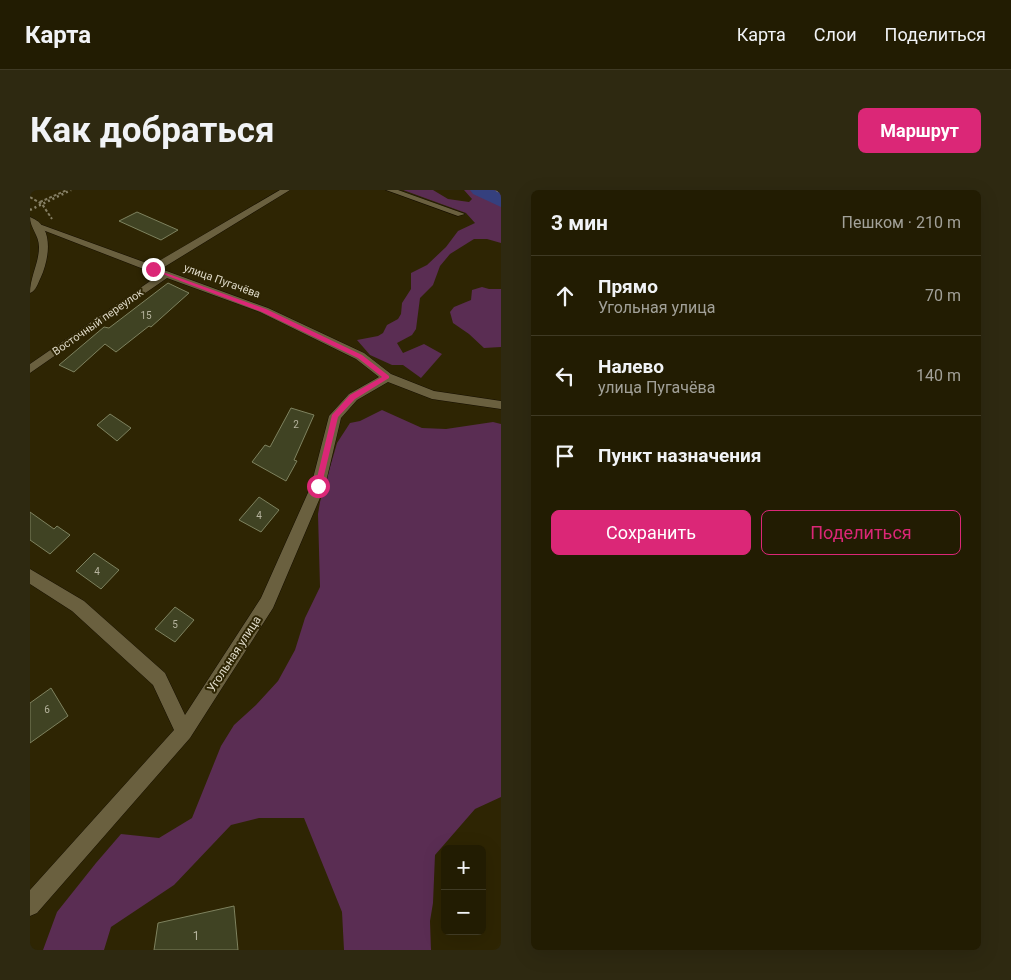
<!DOCTYPE html>
<html lang="ru">
<meta charset="utf-8">
<style>
:root{--surface:#221c02;--page:#2e2911;--text:#f1f3f6;--muted:#a2a199;--line:#3f3a24;--accent:#db2777}
body{margin:0;font-family:Roboto,sans-serif;background:var(--page);color:var(--text)}
.controls{position:absolute;right:15px;bottom:15px;display:grid;overflow:hidden;border-radius:8px;box-shadow:0 5px 20px #0002}
.controls button{width:45px;height:45px;display:grid;place-items:center;padding:0;border:0;border-bottom:1px solid var(--line);background:var(--surface);color:var(--text);font:25px sans-serif}
.stop{position:absolute;width:15px;height:15px;margin:-11px;border:4px solid #db2777;border-radius:50%;background:#fff}
.stop.end{background:#db2777;border-color:#fff;box-shadow:0 1px 5px #0008}
.list{margin:0;padding:0;list-style:none}
h2{display:flex;justify-content:space-between;align-items:center;height:65px;margin:0;padding:0 20px;font-size:21px}
h2 small{font-size:16px;font-weight:400;color:var(--muted)}
.list li{display:grid;grid-template-columns:32px 1fr auto;gap:15px;align-items:center;box-sizing:border-box;height:80px;padding:0 20px;border-top:1px solid var(--line)}
.list b{display:block;font-size:19px;white-space:nowrap}
.list p{margin:0;font-size:16px;white-space:nowrap;color:var(--muted)}
.list em{font-size:16px;font-style:normal;color:var(--muted)}
.actions{display:flex;gap:10px;padding:15px 20px}
.actions a{flex:1;padding:11px 0;border:1px solid var(--accent);border-radius:8px;text-align:center;font-size:18px;color:var(--accent)}
.actions .main{background:var(--accent);color:#fff}
.icon{flex:none;width:28px;height:28px;fill:none;stroke:currentColor;stroke-width:2;stroke-linecap:round;stroke-linejoin:round}
.map{position:relative;flex:none;width:471px;height:760px;overflow:hidden;border-radius:8px}
header{display:flex;align-items:center;gap:30px;box-sizing:border-box;height:70px;padding:0 25px;background:var(--surface);border-bottom:1px solid var(--line)}
header strong{font-size:24px}
nav{display:flex;gap:28px;margin-inline-start:auto;font-size:18px}
.intro{display:flex;align-items:center;justify-content:space-between;box-sizing:border-box;height:120px;padding:0 30px}
h1{margin:0;font-size:35px}
.button{padding:12px 22px;border-radius:8px;background:var(--accent);color:#fff;font-size:18px;font-weight:700}
main{display:flex;gap:30px;padding:0 30px}
aside{flex:1;background:var(--surface);border-radius:8px;box-shadow:0 5px 20px #0002}
.map>svg:first-child{display:block}
.green{fill:#5a2d53}
.lines{fill:none;stroke-linecap:round;stroke-linejoin:round}
.river{fill:#35407e;fill-rule:evenodd}
.building{fill:#404323;stroke:#7e825f}
.street-casing{stroke:#150e00;stroke-width:1}
.secondary-casing{stroke:#150e00;stroke-width:1}
.path{stroke:#827b60;stroke-width:2;stroke-dasharray:3 2;stroke-linecap:butt}
.street{fill:#6a603f;fill-rule:evenodd}
.secondary{fill:#6a603f;fill-rule:evenodd}
.rail{stroke:#888268;stroke-width:2.5;stroke-dasharray:2 3;stroke-linecap:butt}
.route{fill:#db2777}
.labels{text-anchor:middle;dominant-baseline:central;stroke-width:4;stroke-linejoin:round;paint-order:stroke}
.number-label{font-size:10px;fill:#b6b49e}
.far-street-label{font-size:11px;fill:#ded9c7;stroke:#2e2503}
.street-label{font-size:12px;fill:#ded9c7;stroke:#2e2503}
.near-number-label{font-size:12px;fill:#b6b49e}
</style>
<header>
<strong>Карта</strong>
<nav><a>Карта</a><a>Слои</a><a>Поделиться</a></nav>
</header>
<div class="intro"><h1>Как добраться</h1><a class="button">Маршрут</a></div>
<main>
<div class="map">
<svg width="471" height="760" viewBox="0 0 471 760">
<rect width="100%" height="100%" fill="#2e2503"/>
<path class="green" d="M373 0H403L418 9 439 12 442 9 434 0H466L471 3V53L457 49H444L420 64 410 76 403 95 390 108 386 139 382 145 367 153 373 163 394 154 412 164 391 188 373 175H362L340 165 327 150 348 146 353 143 357 135 368 129 371 124 372 113 381 99V83L397 75 416 57 428 41 445 33 436 23Z
M452 97 459 99H471V157L454 158 439 144 423 133 420 122 424 117 441 110 442 100Z
M352 220 392 238 416 239 463 232 471 234V607L445 619 405 665 403 713 400 731 401 760H314L312 722 274 628H229L201 635 144 695 81 737 74 760H13L27 722 66 673 91 644 129 648 162 628 191 556 204 535 226 515 248 491 265 460 275 428 290 397 288 324 290 312 307 253 320 233 330 231Z"/>
<g class="lines">
<path class="river" d="M440 0H465L471 3V17L443 4Z"/>
</g>
<path class="building" d="M107 22 148 40 131 50 89 31Z
M138 93 159 103 121 137 119 136 86 162 75 154 44 182 29 175 74 137 79 138Z
M261 218 284 225 264 270 267 271 256 291 222 272 235 255 240 257Z
M80 224 101 238 87 251 67 235Z
M229 307 249 320 231 342 209 330Z
M0 322 24 339 27 336 40 345 20 364 0 350Z
M64 363 89 380 71 399 46 381Z
M145 417 164 430 145 452 125 439Z
M21 498 38 526 0 553V513Z
M204 716 208 760H124L128 733Z"/>
<g class="lines">
<defs>
<path id="street" d="M250 0H260L131 79 238 118 334 163 361 184 404 201 471 211V219L402 209 358 192 327 210 311 228 295 296 243 418 160 548 7 723 0 726V700L144 540 123 495 42 421 0 394V379L54 411 135 483 155 525 231 408 281 296 299 226 319 204 349 187 326 169 230 122 137 88 0 183V174L129 85 5 37 6 35H12L122 75Z
M356 0H368L435 24 428 26Z"/>
<path id="secondary" d="M0 27C25 36 19 69 11 87 8 93 6 101 0 103 0 87 9 73 9 57 9 45 0 38 0 27Z"/>
</defs>
<use href="#street" class="street-casing"/>
<use href="#secondary" class="secondary-casing"/>
<path class="path" d="M466 0 471 3
M0 7 12 14 22 29
M10 12 37 0"/>
<use href="#street" class="street"/>
<use href="#secondary" class="secondary"/>
<path class="rail" d="M0 20 41 0"/>
</g>
<path class="route" d="M122 78 236 119 332 165 359 186V188L325 209 308 227 291 298H286L285 296 302 225 320 205 352 187 328 168 232 122 122 80Z"/>
<g class="labels">
<g class="number-label">
<text x="116" y="125">15</text>
<text x="266" y="234">2</text>
<text x="229" y="325">4</text>
<text x="67" y="381">4</text>
<text x="145" y="434">5</text>
<text x="17" y="519">6</text>
</g>
<g class="far-street-label">
<text transform="translate(192 91) rotate(20)">улица Пугачёва</text>
<text transform="translate(68 132) rotate(-35)">Восточный переулок</text>
</g>
<g class="street-label">
<text transform="translate(204 464) rotate(-57)">Угольная улица</text>
</g>
<g class="near-number-label">
<text x="166" y="746">1</text>
</g>
</g>
</svg>
<div class="controls">
<button>+</button>
<button>−</button>
</div>
<div class="stop" style="left:288px;top:296px"></div>
<div class="stop end" style="left:123px;top:79px"></div>
</div>
<aside>
<h2>3 мин<small>Пешком · 210 m</small></h2>
<ul class="list">
<li><svg class="icon" aria-label="ahead" viewBox="0 0 24 24"><path d="M12 20V5M6 11l6-6 6 6"/></svg><div><b>Прямо</b><p>Угольная улица</p></div><em>70 m</em></li>
<li><svg class="icon" aria-label="left" viewBox="0 0 24 24"><path d="M17 20v-9H6M10 6l-5 5 5 5"/></svg><div><b>Налево</b><p>улица Пугачёва</p></div><em>140 m</em></li>
<li><svg class="icon" aria-label="arrive" viewBox="0 0 24 24"><path d="M6 21V4h12l-3 4 3 4H6"/></svg><div><b>Пункт назначения</b></div></li>
</ul>
<div class="actions"><a class="main">Сохранить</a><a>Поделиться</a></div>
</aside>
</main>
